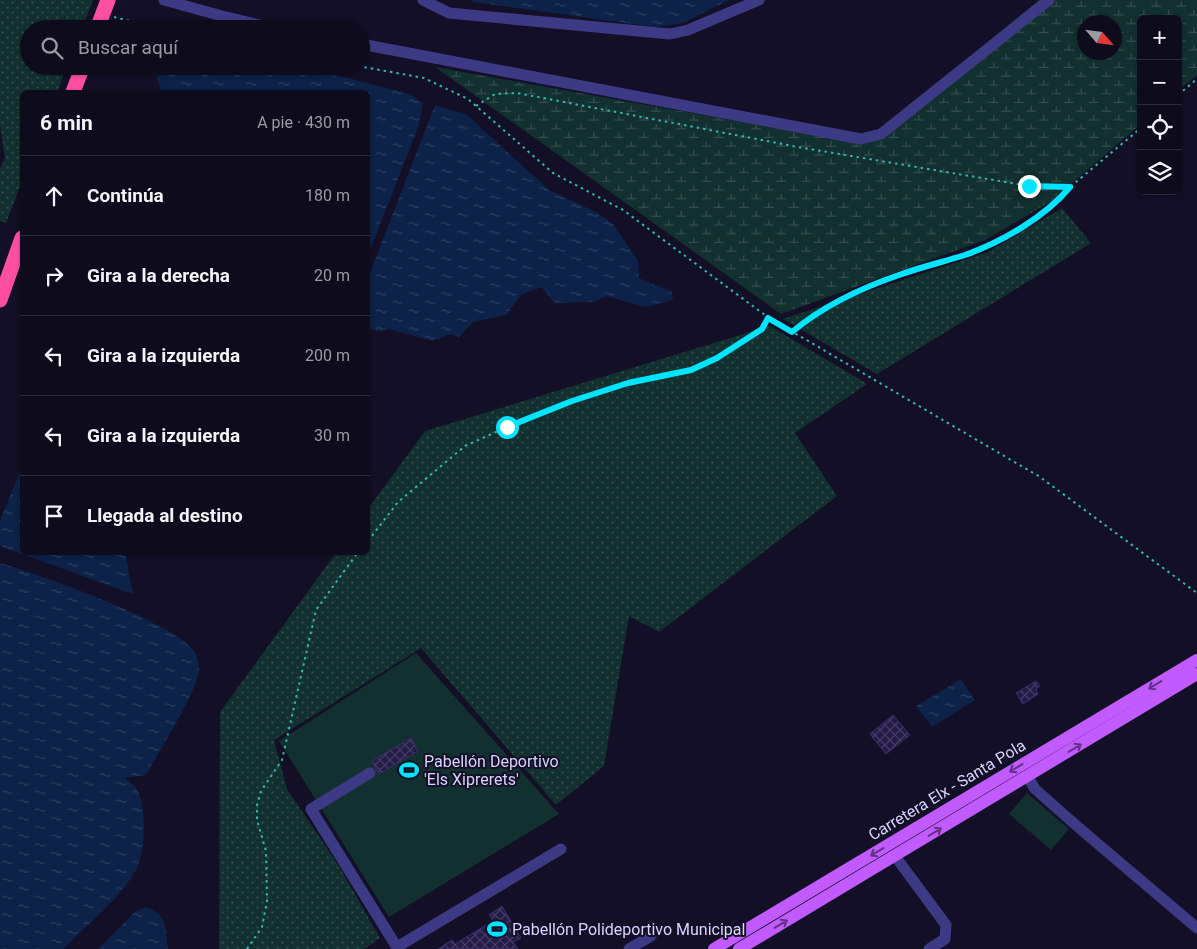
<!DOCTYPE html>
<html lang="es">
<meta charset="utf-8">
<style>
:root{--surface:#0e0b1c;--page:#1c1929;--text:#f1f3f6;--muted:#9b9ba3;--line:#2e2b3b}
body{margin:0;font-family:Roboto,sans-serif;background:var(--page);color:var(--text)}
.controls{position:absolute;right:15px;top:15px;display:grid;overflow:hidden;border-radius:8px;box-shadow:0 1px 4px #0004}
.controls button{width:45px;height:45px;display:grid;place-items:center;padding:0;border:0;border-bottom:1px solid var(--line);background:var(--surface);color:var(--text);font:25px sans-serif}
.compass{position:absolute;left:1077px;top:15px;width:45px;height:45px;border-radius:50%;background:var(--surface);box-shadow:0 1px 4px #0004;rotate:118deg}
.stop{position:absolute;width:15px;height:15px;margin:-11px;border:4px solid #00e5ff;border-radius:50%;background:#fff}
.stop.end{background:#00e5ff;border-color:#fff;box-shadow:0 1px 5px #0008}
.list{margin:0;padding:0;list-style:none}
h2{display:flex;justify-content:space-between;align-items:center;height:65px;margin:0;padding:0 20px;font-size:21px}
h2 small{font-size:16px;font-weight:400;color:var(--muted)}
.list li{display:grid;grid-template-columns:32px 1fr auto;gap:15px;align-items:center;box-sizing:border-box;height:80px;padding:0 20px;border-top:1px solid var(--line)}
.list b{display:block;font-size:19px;white-space:nowrap}
.list em{font-size:16px;font-style:normal;color:var(--muted)}
.icon{flex:none;width:28px;height:28px;fill:none;stroke:currentColor;stroke-width:2;stroke-linecap:round;stroke-linejoin:round}
.map{position:relative;flex:none;width:1197px;height:949px;overflow:hidden}
.search{position:absolute;background:var(--surface);box-shadow:0 1px 4px #0004;left:20px;top:20px;width:350px;height:55px;display:flex;align-items:center;gap:12px;box-sizing:border-box;padding:0 18px;border-radius:28px;color:var(--muted);font-size:19px}
.panel{position:absolute;background:var(--surface);box-shadow:0 1px 4px #0004;left:20px;top:90px;width:350px;height:465px;border-radius:8px}
.map>svg:first-child{display:block}
.grass{fill:url(#grass-dots)}
.wetland{fill:url(#wetland-marsh);fill-rule:evenodd}
.pitch{fill:#12302f}
.water{fill:url(#water-ripples)}
.building{fill:url(#building-cross-hatch);stroke:#3b2d73}
.lines{fill:none;stroke-linecap:round;stroke-linejoin:round}
.path{stroke:#2fb8b0;stroke-width:2;stroke-dasharray:2.5 4;stroke-linecap:butt}
.minor{stroke:#3d3a85;stroke-width:11}
.major{stroke:#c25bff;stroke-width:12}
.highway{stroke:#ff4fa3;stroke-width:15}
.oneway{stroke:#623188}
.route{stroke:#00e5ff;stroke-width:6}
.labels{text-anchor:middle;dominant-baseline:central;stroke-width:4;stroke-linejoin:round;paint-order:stroke}
.poi-label{font-size:16px;fill:#d9d4ff;stroke:#130f26;text-anchor:start}
.street-label{font-size:16px;fill:#d9d4ff;stroke:#130f26}
</style>
<div class="map">
<svg width="1197" height="949" viewBox="0 0 1197 949">
<defs>
<pattern id="grass-dots" width="8" height="8" patternUnits="userSpaceOnUse" patternTransform="scale(1.25)"><rect width="8" height="8" fill="#12302f"/><path d="M2 2h.1M6 6h.1" fill="none" stroke="#344d4e" stroke-width="1.8" stroke-linecap="round"/></pattern>
<pattern id="wetland-marsh" width="20" height="14" patternUnits="userSpaceOnUse" patternTransform="scale(1.25)"><rect width="20" height="14" fill="#12302f"/><path d="M1 5h8M5 5V1M11 12h8M15 12V8" fill="none" stroke="#344d4e"/></pattern>
<pattern id="water-ripples" width="26" height="14" patternUnits="userSpaceOnUse" patternTransform="scale(1.25)"><rect width="26" height="14" fill="#0c2248"/><path d="M2 4q2-2 4 0t4 0M15 11q2-2 4 0t4 0" fill="none" stroke="#2f4163"/></pattern>
<pattern id="building-cross-hatch" width="8" height="8" patternUnits="userSpaceOnUse" patternTransform="scale(1.25)"><rect width="8" height="8" fill="#241b47"/><path d="M0 0l8 8M0 8l8-8" fill="none" stroke="#433b63"/></pattern>
</defs>
<rect width="100%" height="100%" fill="#130f26"/>
<path class="grass" d="M0 0H93L82 29H29V66H67L57 92H22V181L6 223 0 221V169L5 158 0 125Z
M1062 208 1091 243 877 374 783 319 988 252Z
M770 326 867 384 795 433 837 496 659 632 629 616 604 766 556 805 421 648 274 740 287 789 339 866 380 938 364 949H219L220 712 336 553 368 552V509L425 431Z"/>
<path class="wetland" d="M1039 0H1197V75L1178 91V19H1141V124L1050 202 985 240 781 314 435 67 864 144ZM1084 22H1114V52H1084Z"/>
<path class="pitch" d="M416 653 559 814 389 917 279 741Z
M1027 793 1069 829 1051 850 1009 814Z"/>
<path class="water" d="M472 0H729L683 23 655 27 473 2Z
M156 66H284L347 78 409 94 423 103 419 125 368 255V92H162L157 79Z
M435 105 467 115 549 190 598 213 614 225 638 261 639 278 672 292 673 300 645 307 606 296 595 302 554 303 542 287 522 294 506 315 473 322 459 337 450 334 432 341 389 329 377 331 368 328V278Z
M22 466V552L125 553 133 594 0 546V521Z
M0 563C38 574 175 622 195 652 197 655 198 662 199 667 201 686 157 755 146 775L125 778C128 781 133 784 136 788 147 805 146 853 136 870 123 895 84 928 63 949H0Z
M961 679 975 700 932 727 916 706Z
M146 907C169 916 165 928 168 949H98L135 912Z"/>
<path class="building" d="M1036 681 1040 686 1036 689 1038 694 1023 704 1016 693Z
M893 715 910 735 886 754 870 734Z
M411 738 418 751 379 774 372 761Z
M502 906 521 938 513 942 518 949H438L452 940 455 944 493 921 489 915Z"/>
<g class="lines">
<path class="path" d="M114 17 161 29
M358 66 424 78 468 99 553 173 623 210 769 318 1040 477 1197 593
M1178 95 1197 79
M476 106 495 94 517 93 798 147 1029 186 1070 187
M792 332 813 315 860 290 899 275 967 254 1020 229 1056 204 1070 187 1141 128
M368 541 398 502 465 446 507 427 572 401 628 383 691 370 717 358 762 329 769 318
M247 949 262 927 267 901 266 851 257 820V805L261 791 282 760 316 610 358 552"/>
<path class="minor" d="M164 0 222 16 277 29
M423 0 449 13 670 34 688 30 759 0
M361 44 861 139 881 134 1049 0
M370 773 311 809 398 949
M1027 776 1035 789 1078 827 1197 928
M895 856 946 925 945 939 929 949
M397 947 561 849
M629 949 651 936"/>
<path class="major" d="M714 949 1197 660
M739 949 1197 674"/>
<path class="highway" d="M97 29 108 0
M73 92 83 66
M0 300 22 238"/>
</g>
<defs><path id="oneway-shaft" d="M-6 0H5M1.5-3L5.5 0L1.5 3" fill="none" stroke-width="1.6" stroke-linecap="round" stroke-linejoin="round" transform="scale(1.25)"/></defs>
<g class="oneway">
<use href="#oneway-shaft" transform="translate(1155 685) rotate(149)"/>
<use href="#oneway-shaft" transform="translate(1075 748) rotate(-31)"/>
<use href="#oneway-shaft" transform="translate(1016 768) rotate(149)"/>
<use href="#oneway-shaft" transform="translate(935 832) rotate(-31)"/>
<use href="#oneway-shaft" transform="translate(877 852) rotate(149)"/>
<use href="#oneway-shaft" transform="translate(781 924) rotate(-31)"/>
</g>
<g class="lines">
<path class="route" d="M507 427 572 401 628 383 691 370 717 358 762 329 768 318 792 332C823 306 861 288 899 275 921 267 943 262 965 255 1002 242 1045 217 1070 187L1029 186"/>
</g>
<defs>
<symbol id="stadium-bare" viewBox="-9 -9 18 18"><path d="M0-5a6.5 5 0 1 0 0 10a6.5 5 0 1 0 0-10ZM-3.5-1.8h7v3.6h-7Z" fill="#00e5ff" stroke="#130f26" stroke-width="2.5" paint-order="stroke"/></symbol>
</defs>
<g fill-rule="evenodd">
<use href="#stadium-bare" x="395" y="756" width="28" height="28"/>
<use href="#stadium-bare" x="483" y="915" width="28" height="28"/>
</g>
<g class="labels">
<g class="poi-label">
<text x="424" y="761">Pabellón Deportivo<tspan x="424" dy="18">'Els Xiprerets'</tspan></text>
<text x="512" y="929">Pabellón Polideportivo Municipal</text>
</g>
<g class="street-label">
<text transform="translate(947 790) rotate(-31)">Carretera Elx - Santa Pola</text>
</g>
</g>
</svg>
<div class="controls">
<button>+</button>
<button>−</button>
<button><svg class="icon" aria-label="locate" viewBox="0 0 24 24"><circle cx="12" cy="12" r="6"/><path d="M12 2v4M12 18v4M2 12h4M18 12h4"/></svg></button>
<button><svg class="icon" aria-label="layers" viewBox="0 0 24 24"><path d="M12 4l9 5-9 5-9-5zM3 14l9 5 9-5"/></svg></button>
</div>
<svg class="compass" viewBox="-18 -18 36 36"><path d="M0-13l5 13h-10z" fill="#e53935"/><path d="M0 13l5-13h-10z" fill="#9b9ba3"/></svg>
<div class="stop" style="left:507px;top:427px"></div>
<div class="stop end" style="left:1029px;top:186px"></div>
<div class="search"><svg class="icon" aria-label="search" viewBox="0 0 24 24"><circle cx="10" cy="10" r="6"/><path d="M15 15l6 6"/></svg>Buscar aquí</div>
<section class="panel">
<h2>6 min<small>A pie · 430 m</small></h2>
<ul class="list">
<li><svg class="icon" aria-label="ahead" viewBox="0 0 24 24"><path d="M12 20V5M6 11l6-6 6 6"/></svg><div><b>Continúa</b></div><em>180 m</em></li>
<li><svg class="icon" aria-label="right" viewBox="0 0 24 24"><path d="M7 20v-9h11M14 6l5 5-5 5"/></svg><div><b>Gira a la derecha</b></div><em>20 m</em></li>
<li><svg class="icon" aria-label="left" viewBox="0 0 24 24"><path d="M17 20v-9H6M10 6l-5 5 5 5"/></svg><div><b>Gira a la izquierda</b></div><em>200 m</em></li>
<li><svg class="icon" aria-label="left" viewBox="0 0 24 24"><path d="M17 20v-9H6M10 6l-5 5 5 5"/></svg><div><b>Gira a la izquierda</b></div><em>30 m</em></li>
<li><svg class="icon" aria-label="arrive" viewBox="0 0 24 24"><path d="M6 21V4h12l-3 4 3 4H6"/></svg><div><b>Llegada al destino</b></div></li>
</ul>
</section>
</div>
